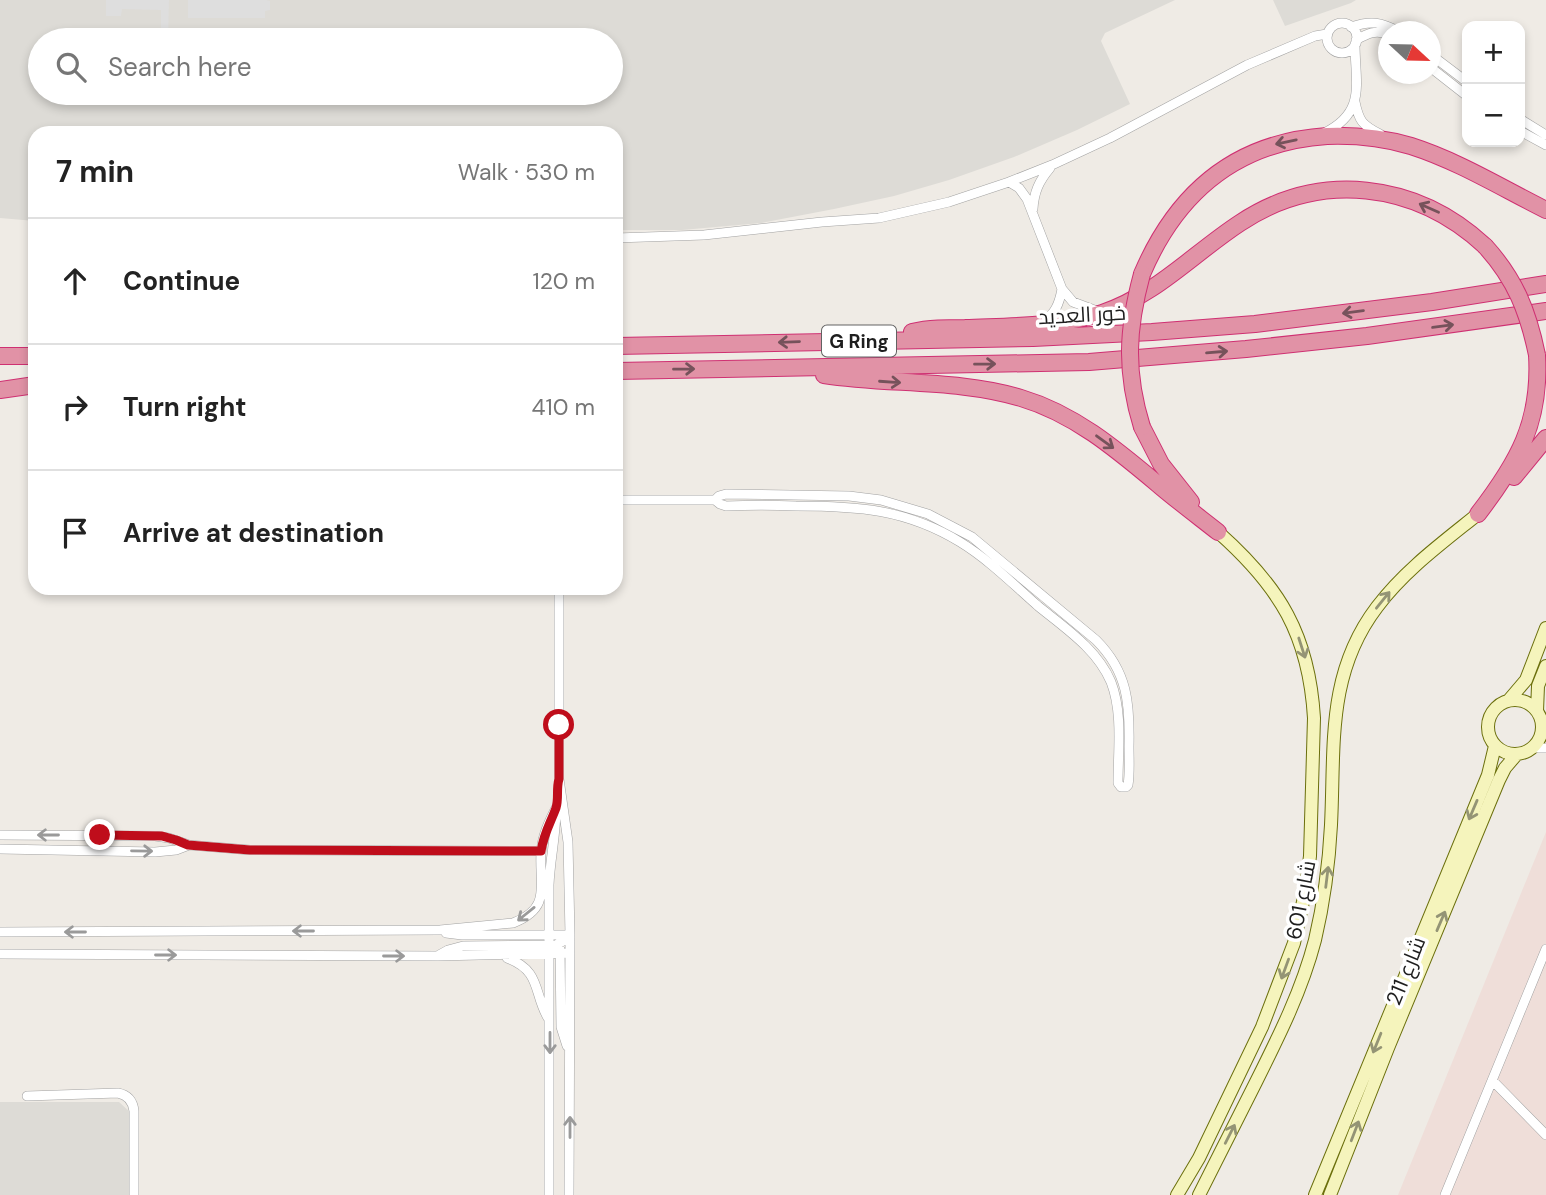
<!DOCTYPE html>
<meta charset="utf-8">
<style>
:root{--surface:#fff;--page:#f6f6f6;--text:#222;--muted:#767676;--line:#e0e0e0}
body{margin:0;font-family:"DM Sans",Cairo,sans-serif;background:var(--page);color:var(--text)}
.controls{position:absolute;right:21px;top:21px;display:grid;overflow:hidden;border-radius:14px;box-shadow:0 4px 10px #0003}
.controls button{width:63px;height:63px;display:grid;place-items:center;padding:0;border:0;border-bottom:2px solid var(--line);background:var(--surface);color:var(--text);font:35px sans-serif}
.compass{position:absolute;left:1378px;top:21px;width:63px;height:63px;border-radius:50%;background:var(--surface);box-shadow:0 4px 10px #0003;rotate:112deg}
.stop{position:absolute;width:21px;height:21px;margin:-16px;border:5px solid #bf0d1b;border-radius:50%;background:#fff}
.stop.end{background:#bf0d1b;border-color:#fff;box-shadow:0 2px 7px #0008}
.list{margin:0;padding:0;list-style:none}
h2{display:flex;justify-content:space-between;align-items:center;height:91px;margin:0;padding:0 28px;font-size:30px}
h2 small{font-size:23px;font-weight:400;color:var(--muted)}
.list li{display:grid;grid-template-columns:46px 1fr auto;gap:21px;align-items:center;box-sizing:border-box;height:126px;padding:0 28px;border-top:2px solid var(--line)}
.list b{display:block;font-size:26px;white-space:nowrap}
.list em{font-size:23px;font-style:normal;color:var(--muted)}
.icon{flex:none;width:38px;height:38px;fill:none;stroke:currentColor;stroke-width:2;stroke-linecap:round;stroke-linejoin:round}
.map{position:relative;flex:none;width:1546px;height:1195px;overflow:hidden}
.search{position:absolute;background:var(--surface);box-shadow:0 4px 10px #0003;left:28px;top:28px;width:595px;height:77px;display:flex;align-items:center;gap:18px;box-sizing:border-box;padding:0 24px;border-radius:38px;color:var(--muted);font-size:26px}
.panel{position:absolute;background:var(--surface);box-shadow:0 4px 10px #0003;left:28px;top:126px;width:595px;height:469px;border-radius:21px}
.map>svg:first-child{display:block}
.military{fill:#efded9}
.airport{fill:#dddbd6;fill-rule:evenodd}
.parking{fill:#dedede}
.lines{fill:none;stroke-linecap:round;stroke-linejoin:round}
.street-casing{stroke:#a2a2a2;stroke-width:10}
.secondary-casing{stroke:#6b6f0c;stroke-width:14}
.highway-casing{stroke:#cf3072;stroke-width:18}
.street{stroke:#fff;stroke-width:9}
.secondary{stroke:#f5f4bc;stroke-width:12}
.highway{stroke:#e192a6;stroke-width:16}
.highway-bridge-casing{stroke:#cf3072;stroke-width:18;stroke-linecap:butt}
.highway-bridge{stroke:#e192a6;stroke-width:16}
.oneway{stroke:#76525b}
.oneway2{stroke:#949475}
.oneway3{stroke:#9a9a9a}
.route{stroke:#bf0d1b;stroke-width:9}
.labels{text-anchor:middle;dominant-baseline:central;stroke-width:7;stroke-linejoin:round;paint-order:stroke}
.shield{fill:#fff;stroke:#626262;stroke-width:2}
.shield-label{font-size:19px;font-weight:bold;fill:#1e1e1e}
.street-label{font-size:21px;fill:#1e1e1e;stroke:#fff}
</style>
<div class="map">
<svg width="1546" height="1195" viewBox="0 0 1546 1195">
<rect width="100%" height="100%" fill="#efebe5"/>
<path class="military" d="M1546 832V1195H1398Z"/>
<path class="airport" d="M0 0H1175L1105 33 1101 41 1130 104 1077 130 1014 157 949 180 894 196 834 209 761 223 682 230H616V133H35V221L0 218ZM40 40H611V93H40Z
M1273 0H1356L1351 3 1285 26Z
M0 1102H119L132 1114 131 1195H0Z"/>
<path class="parking" d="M106 0H169L168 40H161V10L122 9 121 16H106Z
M188 0H266L270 1V10L265 11V18H188Z"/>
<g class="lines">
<defs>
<path id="street" d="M1327 38a15 15 0 1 1 30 0a15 15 0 1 1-30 0Z
M1351 27C1371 20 1381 22 1400 32
M1356 40C1367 34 1376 29 1388 35
M1430 54 1467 82
M1430 67 1467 96
M1355 102C1359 121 1362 125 1380 134
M1520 119 1546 135
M1520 131 1546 145
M1324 133C1367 112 1355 83 1355 44
M1009 182 1019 188 1027 199 1062 289 1073 302 1097 311
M1033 209C1034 192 1039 181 1050 168
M616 238 704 235 822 222 879 218 949 202 1009 182 1052 165 1110 138 1247 65 1315 36 1327 34
M1043 323C1055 313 1059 305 1062 289
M726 494 849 496 881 500 928 514 972 537 1096 640C1128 672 1130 704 1129 747 1129 760 1130 773 1128 785L1126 787H1121L1118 783C1118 750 1123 713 1111 682 1097 649 1065 628 1038 606 1013 584 988 559 960 542 906 509 857 506 796 506 772 505 749 505 726 506L720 504 715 500 719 496Z
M616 500H715
M559 588V779L568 842 570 935 569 1195
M1542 725 1546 730
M1533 748H1546
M0 835 155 836 169 838 189 845 250 850 541 851
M0 849 155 852 176 850 189 845
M0 932 440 930 513 923C552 908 539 885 541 853 542 836 549 821 557 806
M446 933 462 935H570
M560 949 561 1027 567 1046
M0 954 438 956 570 953
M439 955 448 950 463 946 556 945 565 940 570 935
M507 958C542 971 533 993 548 1018
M1492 1080 1546 1135
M27 1096 118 1093C128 1095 133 1101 134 1111V1195
M549 1195V885C550 860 556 834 556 809
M1445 1195 1546 949"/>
<path id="secondary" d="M1488 727a27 27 0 1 1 54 0a27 27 0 1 1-54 0Z
M1509 700 1526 680 1546 628
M1537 711 1538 686 1546 666
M1177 1195 1199 1158 1262 1027 1294 943 1306 888 1310 856 1314 718C1309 635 1280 587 1218 532
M1199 1195C1218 1157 1237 1119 1256 1082 1279 1036 1302 990 1315 940 1324 902 1329 864 1331 825 1335 746 1326 674 1377 607 1405 570 1442 543 1478 514
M1315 1195 1488 775 1495 746
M1330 1195 1388 1048 1499 780 1505 768 1517 754"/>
<path id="highway" d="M1142 274C1177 192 1236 142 1327 136 1355 135 1384 138 1411 146 1458 161 1502 188 1546 210
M912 332C929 328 947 328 965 328 1011 326 1058 327 1102 313 1156 295 1194 253 1240 223 1320 170 1416 182 1485 246
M616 346 1033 338 1152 332 1255 324 1432 302 1546 284
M0 356H35
M616 371 1089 362 1246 349 1367 336 1546 311
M824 375C888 385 959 379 1021 398 1075 414 1117 450 1160 486 1179 502 1199 517 1218 532
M0 390 35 385
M1142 427 1161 464 1191 502
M1514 477 1546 438
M1478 514C1518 462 1541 422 1537 355"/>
</defs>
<use href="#street" class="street-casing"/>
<use href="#secondary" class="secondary-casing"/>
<use href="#highway" class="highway-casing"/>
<use href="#street" class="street"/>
<use href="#secondary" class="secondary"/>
<use href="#highway" class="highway"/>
<defs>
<path id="highway-bridge" d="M1485 246C1515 279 1528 311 1537 355
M1142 427C1125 372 1127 329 1142 274"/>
</defs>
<use href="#highway-bridge" class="highway-bridge-casing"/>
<use href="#highway-bridge" class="highway-bridge"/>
</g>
<defs><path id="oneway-shaft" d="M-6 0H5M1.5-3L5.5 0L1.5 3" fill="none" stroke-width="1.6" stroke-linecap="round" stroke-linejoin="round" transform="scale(1.75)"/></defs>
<g class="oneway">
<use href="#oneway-shaft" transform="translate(1286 142) rotate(168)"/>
<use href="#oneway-shaft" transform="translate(1429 208) rotate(-156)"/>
<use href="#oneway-shaft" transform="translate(1353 312) rotate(173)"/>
<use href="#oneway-shaft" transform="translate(1443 326) rotate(-8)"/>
<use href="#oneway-shaft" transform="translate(789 342) rotate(178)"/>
<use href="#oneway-shaft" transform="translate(1217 352) rotate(-5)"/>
<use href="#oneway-shaft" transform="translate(985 364) rotate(-1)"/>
<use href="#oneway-shaft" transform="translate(684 369) rotate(-1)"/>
<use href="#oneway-shaft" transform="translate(890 382) rotate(4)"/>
<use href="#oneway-shaft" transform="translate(1105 442) rotate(36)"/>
</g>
<g class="oneway2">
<use href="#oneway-shaft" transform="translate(1383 600) rotate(-51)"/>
<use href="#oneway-shaft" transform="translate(1302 648) rotate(72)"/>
<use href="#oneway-shaft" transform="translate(1473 810) rotate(113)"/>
<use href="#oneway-shaft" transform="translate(1327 877) rotate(-83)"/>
<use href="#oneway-shaft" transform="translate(1441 921) rotate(-67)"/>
<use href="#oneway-shaft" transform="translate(1285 969) rotate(110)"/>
<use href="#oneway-shaft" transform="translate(1377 1043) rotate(112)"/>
<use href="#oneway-shaft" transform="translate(1355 1131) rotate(-69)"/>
<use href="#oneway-shaft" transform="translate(1230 1134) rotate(-63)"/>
</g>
<g class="oneway3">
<use href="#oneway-shaft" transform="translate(48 835) rotate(-180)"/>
<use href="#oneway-shaft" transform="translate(142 851) rotate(1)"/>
<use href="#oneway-shaft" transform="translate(526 914) rotate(141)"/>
<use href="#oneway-shaft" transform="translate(303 931) rotate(180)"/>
<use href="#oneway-shaft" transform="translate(75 932) rotate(-180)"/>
<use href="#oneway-shaft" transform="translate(166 955)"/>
<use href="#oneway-shaft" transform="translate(394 956)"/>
<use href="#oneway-shaft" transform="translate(550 1043) rotate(90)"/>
<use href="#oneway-shaft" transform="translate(570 1127) rotate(-90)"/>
</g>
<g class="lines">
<path class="route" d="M100 835 162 836 176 840 188 845 250 850 541 851C544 833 550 824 556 808 559 798 556 789 559 779V725"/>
</g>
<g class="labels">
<rect class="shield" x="822" y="325.5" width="74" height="31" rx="5"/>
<g class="shield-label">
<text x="859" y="341">G Ring</text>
</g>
<g class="street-label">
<text transform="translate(1082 315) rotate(-3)">خور العديد</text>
<text transform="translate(1301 900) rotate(-79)">شارع 601</text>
<text transform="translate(1406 971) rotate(-68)">شارع 211</text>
</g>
</g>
</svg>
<div class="controls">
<button>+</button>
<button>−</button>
</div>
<svg class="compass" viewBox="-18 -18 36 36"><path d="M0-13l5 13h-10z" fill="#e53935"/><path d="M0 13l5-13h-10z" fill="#767676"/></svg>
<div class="stop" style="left:559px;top:725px"></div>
<div class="stop end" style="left:100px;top:835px"></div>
<div class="search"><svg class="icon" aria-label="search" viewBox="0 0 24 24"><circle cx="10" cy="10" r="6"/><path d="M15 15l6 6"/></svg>Search here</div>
<section class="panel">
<h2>7 min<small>Walk · 530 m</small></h2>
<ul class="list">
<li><svg class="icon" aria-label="ahead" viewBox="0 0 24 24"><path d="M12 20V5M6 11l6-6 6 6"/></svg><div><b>Continue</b></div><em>120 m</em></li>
<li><svg class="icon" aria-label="right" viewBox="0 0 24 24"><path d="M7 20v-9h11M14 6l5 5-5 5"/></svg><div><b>Turn right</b></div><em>410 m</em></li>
<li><svg class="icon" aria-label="arrive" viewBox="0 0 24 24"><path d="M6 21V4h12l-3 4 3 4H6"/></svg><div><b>Arrive at destination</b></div></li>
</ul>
</section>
</div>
